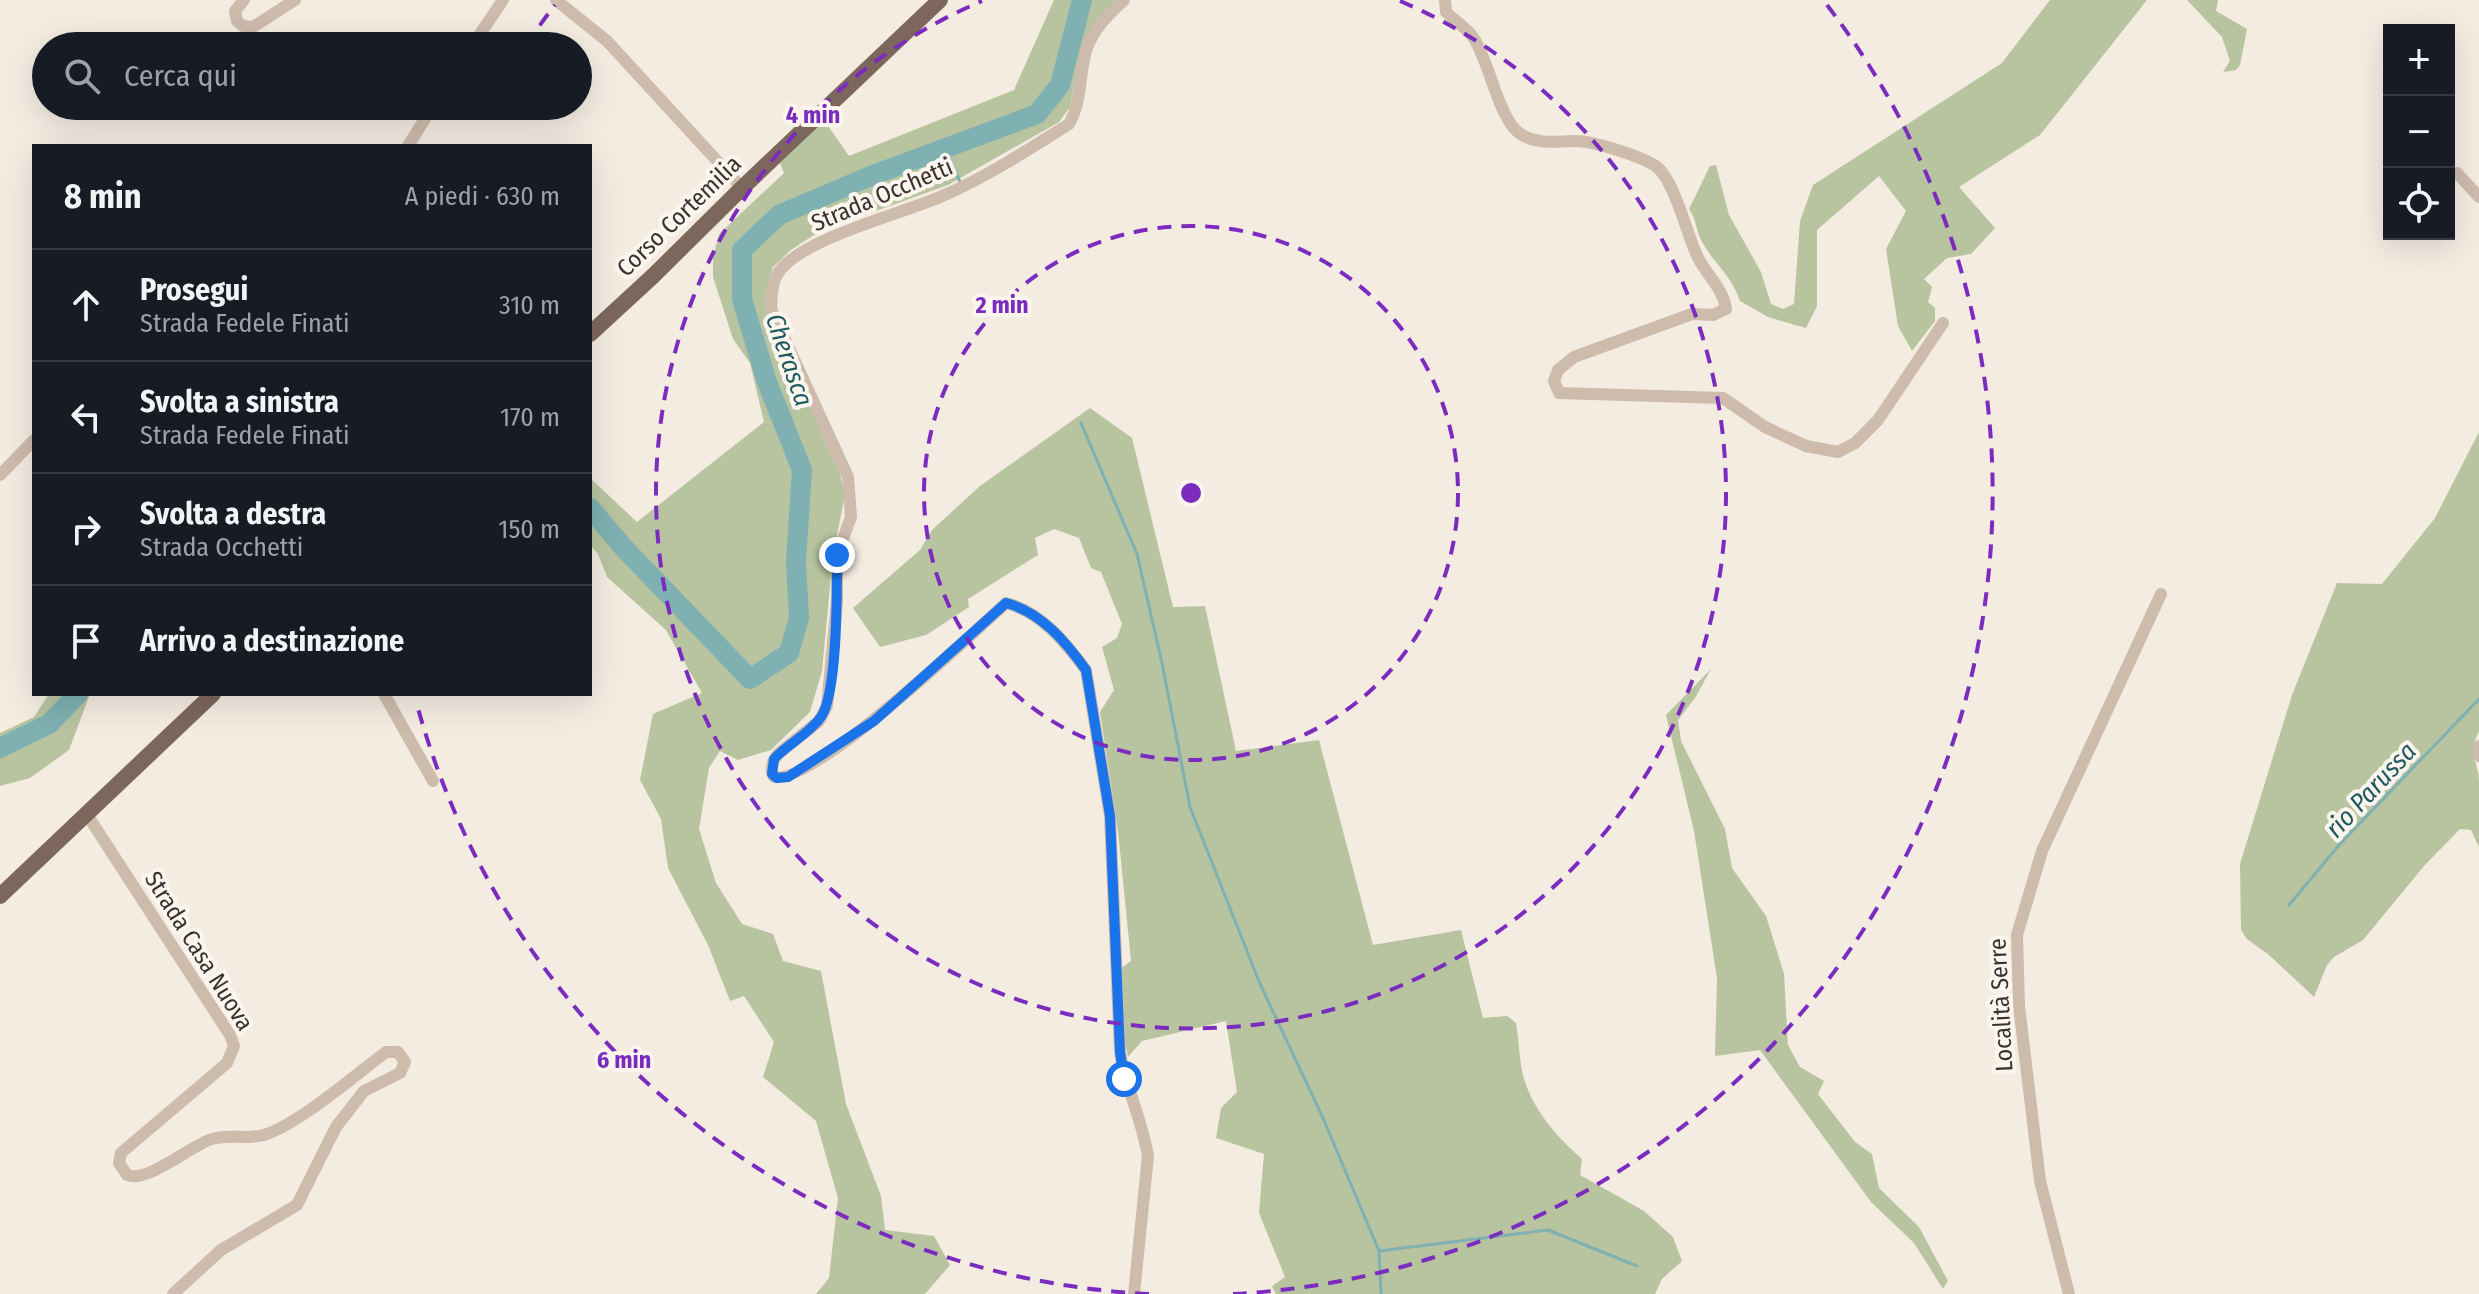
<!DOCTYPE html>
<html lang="it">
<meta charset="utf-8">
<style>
:root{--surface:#171b24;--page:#20242c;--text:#f1f3f6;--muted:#9ea1a6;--line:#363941}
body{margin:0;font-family:"Fira Sans Condensed",sans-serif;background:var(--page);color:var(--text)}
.controls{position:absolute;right:24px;top:24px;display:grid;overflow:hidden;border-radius:0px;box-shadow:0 8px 32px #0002}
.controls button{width:72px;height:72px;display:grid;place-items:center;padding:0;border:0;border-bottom:2px solid var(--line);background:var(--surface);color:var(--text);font:40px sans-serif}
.stop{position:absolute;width:24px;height:24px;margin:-18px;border:6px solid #1a73e8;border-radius:50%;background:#fff}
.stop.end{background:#1a73e8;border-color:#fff;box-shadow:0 2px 8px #0008}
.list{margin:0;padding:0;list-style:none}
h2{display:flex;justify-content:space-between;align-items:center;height:104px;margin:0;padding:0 32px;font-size:34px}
h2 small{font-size:26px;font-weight:400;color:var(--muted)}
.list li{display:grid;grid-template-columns:52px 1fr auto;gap:24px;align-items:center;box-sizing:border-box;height:112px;padding:0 32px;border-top:2px solid var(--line)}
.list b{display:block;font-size:30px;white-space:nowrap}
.list p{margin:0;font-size:26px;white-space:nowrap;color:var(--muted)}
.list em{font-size:26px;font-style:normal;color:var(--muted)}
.icon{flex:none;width:44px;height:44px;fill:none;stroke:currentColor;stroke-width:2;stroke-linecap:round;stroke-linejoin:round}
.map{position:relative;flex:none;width:2479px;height:1294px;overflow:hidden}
.search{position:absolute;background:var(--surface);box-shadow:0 8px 32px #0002;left:32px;top:32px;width:560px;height:88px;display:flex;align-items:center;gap:20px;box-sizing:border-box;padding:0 28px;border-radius:44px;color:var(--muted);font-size:30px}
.panel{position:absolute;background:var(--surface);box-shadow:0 8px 32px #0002;left:32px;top:144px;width:560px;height:552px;border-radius:0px}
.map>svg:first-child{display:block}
.green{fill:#b8c4a0}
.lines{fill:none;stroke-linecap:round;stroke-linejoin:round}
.stream{stroke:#7fb0b2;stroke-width:3}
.river{stroke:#7fb0b2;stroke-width:20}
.minor{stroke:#cdbbac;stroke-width:12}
.major{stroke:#7d675c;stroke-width:16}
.route{stroke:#1a73e8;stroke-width:10}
.ring{fill:none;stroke:#7b2cbf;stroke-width:4;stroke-dasharray:14 10}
.labels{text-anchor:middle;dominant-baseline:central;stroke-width:8;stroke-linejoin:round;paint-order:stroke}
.street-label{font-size:24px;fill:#3b302b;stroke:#fbf5ee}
.water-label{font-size:26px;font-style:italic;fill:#1f5a5e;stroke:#fbf5ee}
.centre{fill:#7b2cbf;stroke:#fbf5ee;stroke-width:4}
.ring-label{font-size:24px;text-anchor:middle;font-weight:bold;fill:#7b2cbf;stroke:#fbf5ee;stroke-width:8;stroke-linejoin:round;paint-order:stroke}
</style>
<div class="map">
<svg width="2479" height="1294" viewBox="0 0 2479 1294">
<rect width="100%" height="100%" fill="#f4ebe1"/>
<path class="green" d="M1054 0H1118L1080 54 1070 107 1059 122 948 185 820 231 791 250 773 267 767 286 766 310 840 474 845 495 833 555 822 671 810 712 771 750 738 760 720 751 709 768 699 829 716 883 742 924 773 934 783 961 821 971 846 1104 881 1196 885 1230 934 1236 950 1265 925 1294H816L829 1278 838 1198 816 1121 763 1077 774 1042 744 996 730 1001 708 945 668 868 661 819 640 780 653 714 702 693 666 630 607 577 598 554 590 545V478L637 522 764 422 750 363 733 339 713 277V257L719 234 784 173 780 163 824 120 849 156 1014 90Z
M2050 0H2147L2040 135 1959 187 1995 228 1971 254 1947 258 1924 279 1932 287 1928 302 1935 308V321L1912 351 1898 326 1886 249 1906 211 1879 176 1817 230V306L1806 328 1768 317 1740 301C1731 274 1713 263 1701 240 1696 229 1696 219 1689 209L1710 166 1716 165 1729 215 1761 272 1771 304 1783 309 1794 304 1800 221 1813 185 2002 63Z
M2187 0H2218L2216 11 2247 29 2240 65 2236 70 2223 72 2230 61 2222 37Z
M1090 408 1132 438 1173 607 1205 606 1236 751 1319 740 1373 945 1461 930 1483 1018 1507 1016 1516 1023C1519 1041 1519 1061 1524 1079 1534 1111 1557 1137 1582 1159L1580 1175 1644 1211 1673 1237 1682 1261 1662 1279 1655 1294H1276L1272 1286 1285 1277 1259 1213 1264 1154 1216 1138 1221 1108 1237 1092 1226 1021 1142 1041 1128 1057 1124 1039 1120 969 1131 961 1118 831 1100 712 1114 690 1102 647 1117 638 1122 624 1101 572 1091 568 1079 538 1054 529 1035 538 1038 555 968 599 969 607 926 635 880 647 853 608 920 550 932 530 980 486Z
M2479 432V731C2467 757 2478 759 2479 781 2479 803 2479 825 2479 847L2471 830 2460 829 2424 866 2363 940 2334 957 2327 965 2314 997 2269 955 2247 939 2241 930 2240 864 2292 695 2337 583 2382 584 2435 518Z
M1711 669 1695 698 1678 720 1681 741 1725 829 1732 868 1766 916 1784 974 1788 1045 1800 1067 1824 1081 1818 1094 1855 1142 1872 1154 1879 1188 1919 1227 1948 1281 1943 1289 1914 1243 1871 1202 1760 1050 1715 1056 1717 978 1694 831 1666 715Z
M49 694H90L69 750 30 778 0 786V733L34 717Z"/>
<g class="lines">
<path class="stream" d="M944 147 961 184
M1081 423 1137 554 1162 663 1190 807 1260 984 1323 1118 1379 1251 1381 1294
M2289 905 2340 844 2479 699
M1379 1251 1548 1230 1637 1266"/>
<path class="river" d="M590 508 624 548 750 679 789 653 799 618 796 562 802 470 767 382 742 299V250L779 215 873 175 1037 114 1060 85 1082 0
M0 748 49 724 78 694"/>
<path class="minor" d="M244 0 235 11 237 21 243 26 253 27 295 0
M556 0 607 41 742 188
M1124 0C1108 15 1093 29 1086 51 1079 76 1082 101 1069 124 1031 148 988 176 947 194 906 213 809 236 781 269 771 281 772 295 771 309L848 477 851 517 837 555V601L827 706 819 721 778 754C773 760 769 770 774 777 812 786 972 634 1006 603 1041 612 1065 642 1086 670L1110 816 1120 1052C1126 1088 1142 1120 1148 1156L1134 1294
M1445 0 1446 12C1454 20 1466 28 1473 37 1490 61 1498 121 1522 135 1539 145 1557 141 1576 141 1593 141 1644 157 1657 167 1674 181 1686 230 1695 251 1703 273 1723 286 1726 309L1713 315 1692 314 1574 357 1558 370 1554 381 1559 393 1723 398 1765 427 1806 446 1838 452 1855 443 1878 420 1943 323
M472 46 503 0
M408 146 433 106
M2457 173 2479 197
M0 475 34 440
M384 694 433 781
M2479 746V756
M86 813 230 1035 234 1046 227 1063 121 1153 119 1163 127 1175C147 1183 188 1148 209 1140 227 1133 245 1140 264 1135 299 1124 355 1075 386 1052H398L405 1062 400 1073 364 1091 336 1127 297 1205 221 1250 173 1294
M2069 1294 2040 1181 2019 1006 2017 935 2042 851 2161 594"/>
<path class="major" d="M590 334 653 276 742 188 940 0
M0 896 213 694"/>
</g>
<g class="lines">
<path class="route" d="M837 555C837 589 838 692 821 717 809 734 788 744 774 759L772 774 777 778 788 777 874 721 1006 603C1041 612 1066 642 1086 670L1110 816 1120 1052 1124 1079"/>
</g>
<g class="ring">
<circle cx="1191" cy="493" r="267"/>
<path d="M1400 1A535 535 0 1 1 982 1"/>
<path d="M1149 1294A802 802 0 0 1 416 701M526 45A802 802 0 0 1 555 5M1827 5A802 802 0 0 1 1233 1294"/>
</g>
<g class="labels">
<g class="street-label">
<text transform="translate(882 195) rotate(-23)">Strada Occhetti</text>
<text transform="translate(679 216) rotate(-44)">Corso Cortemilia</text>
<text transform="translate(199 951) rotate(58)">Strada Casa Nuova</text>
<text transform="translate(2001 1005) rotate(-93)">Località Serre</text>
</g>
<g class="water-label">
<text transform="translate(789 360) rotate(71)">Cherasca</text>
<text transform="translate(2371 790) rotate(-47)">rio Parussa</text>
</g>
</g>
<circle cx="1191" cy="493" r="12" class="centre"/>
<g class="ring-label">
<text x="813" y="123">4 min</text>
<text x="1002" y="313">2 min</text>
<text x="624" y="1068">6 min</text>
</g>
</svg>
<div class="controls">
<button>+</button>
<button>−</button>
<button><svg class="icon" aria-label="locate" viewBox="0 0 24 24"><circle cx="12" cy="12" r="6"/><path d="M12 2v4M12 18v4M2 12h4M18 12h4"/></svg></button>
</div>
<div class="stop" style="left:1124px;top:1079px"></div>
<div class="stop end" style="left:837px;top:555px"></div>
<div class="search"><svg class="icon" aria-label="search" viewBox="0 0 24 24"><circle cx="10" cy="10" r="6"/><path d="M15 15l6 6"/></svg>Cerca qui</div>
<section class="panel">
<h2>8 min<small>A piedi · 630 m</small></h2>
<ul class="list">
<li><svg class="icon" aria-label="ahead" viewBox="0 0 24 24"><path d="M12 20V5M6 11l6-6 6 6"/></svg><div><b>Prosegui</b><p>Strada Fedele Finati</p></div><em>310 m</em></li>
<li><svg class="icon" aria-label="left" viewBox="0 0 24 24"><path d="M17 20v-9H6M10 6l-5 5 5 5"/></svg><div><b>Svolta a sinistra</b><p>Strada Fedele Finati</p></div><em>170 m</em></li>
<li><svg class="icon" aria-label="right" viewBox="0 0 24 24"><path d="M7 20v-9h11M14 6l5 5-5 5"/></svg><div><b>Svolta a destra</b><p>Strada Occhetti</p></div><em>150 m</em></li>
<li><svg class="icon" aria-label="arrive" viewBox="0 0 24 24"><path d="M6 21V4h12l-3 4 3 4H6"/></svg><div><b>Arrivo a destinazione</b></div></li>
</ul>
</section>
</div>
